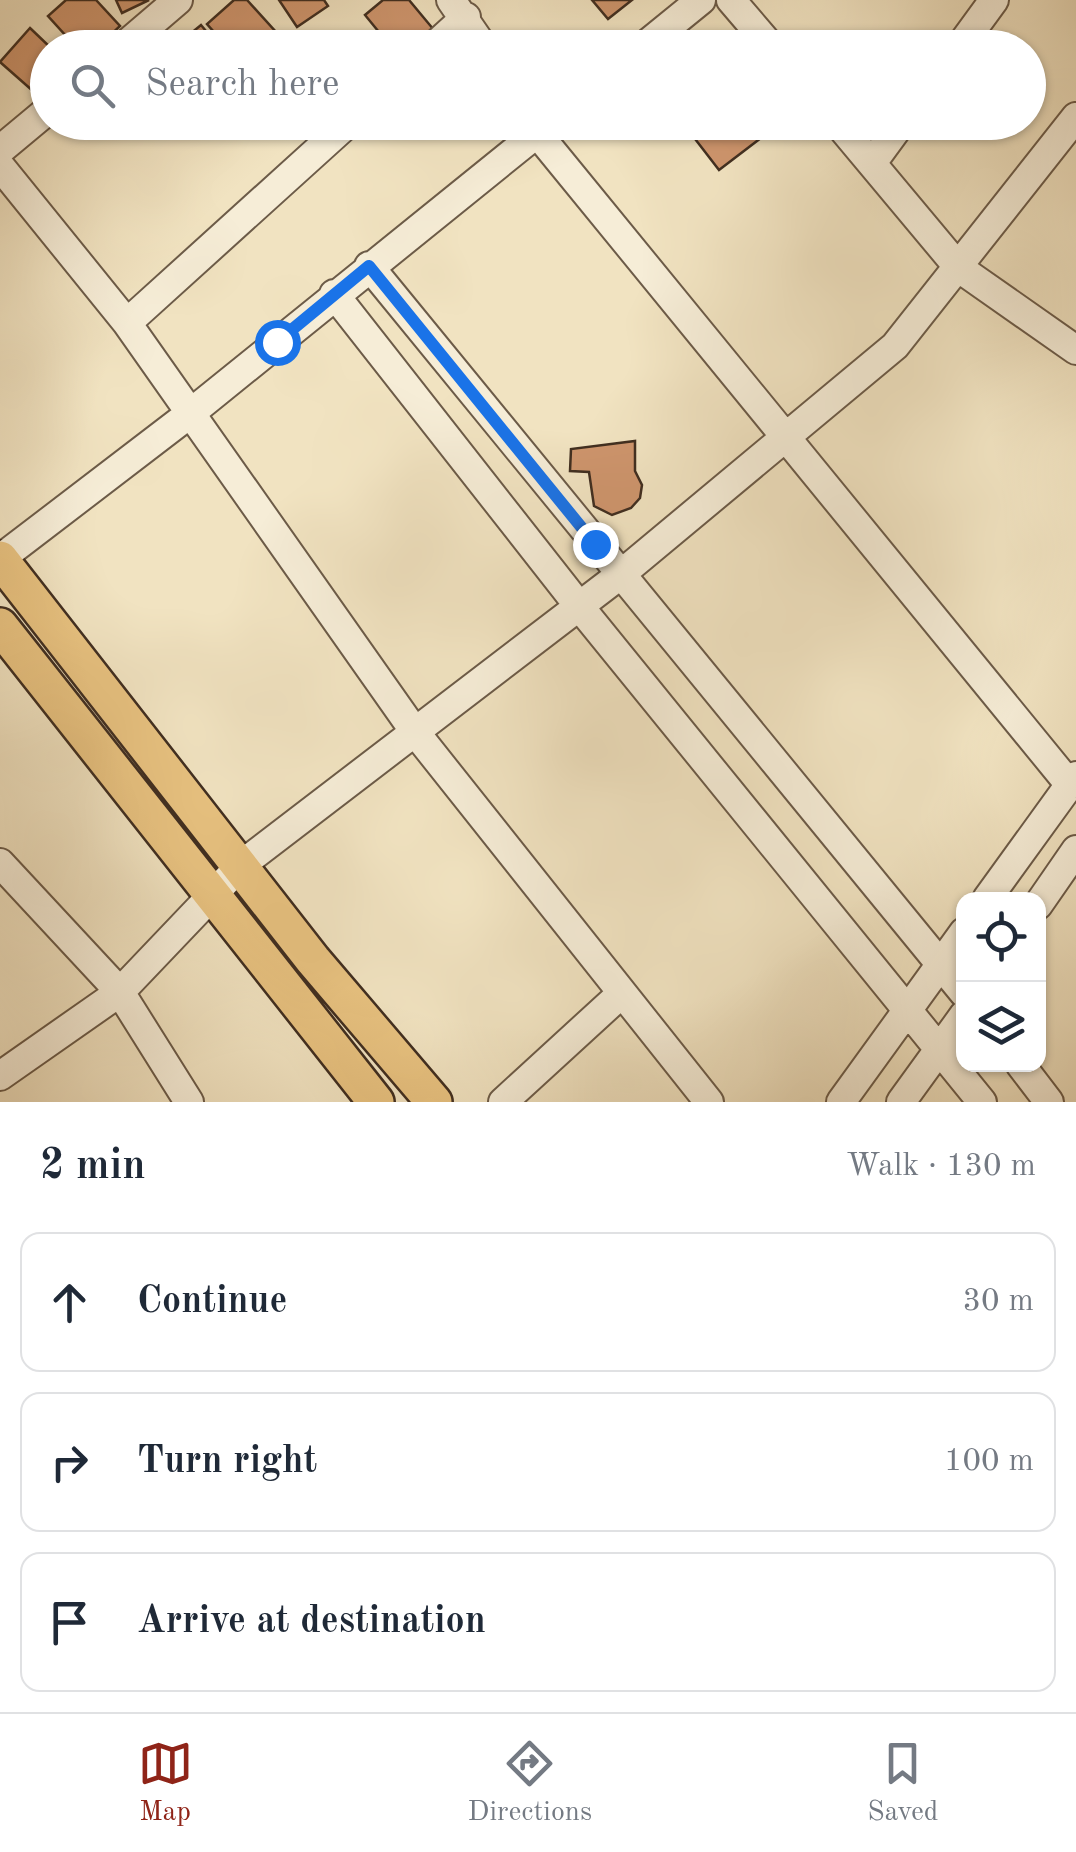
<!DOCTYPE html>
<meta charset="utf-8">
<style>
:root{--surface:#fff;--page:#f2f2f3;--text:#1f2937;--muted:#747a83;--line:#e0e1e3;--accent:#8f2418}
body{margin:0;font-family:"Old Standard TT",serif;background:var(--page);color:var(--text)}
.controls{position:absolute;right:30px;bottom:30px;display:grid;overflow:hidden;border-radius:20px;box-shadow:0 2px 8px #0004}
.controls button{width:90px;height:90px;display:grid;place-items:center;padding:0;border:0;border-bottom:2px solid var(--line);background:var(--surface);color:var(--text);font:50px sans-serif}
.stop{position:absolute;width:30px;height:30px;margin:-22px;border:8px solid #1a73e8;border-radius:50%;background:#fff}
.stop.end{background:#1a73e8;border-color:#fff;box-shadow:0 2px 10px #0008}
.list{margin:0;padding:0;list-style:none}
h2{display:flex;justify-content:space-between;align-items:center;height:130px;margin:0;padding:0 40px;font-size:42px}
h2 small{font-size:32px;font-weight:400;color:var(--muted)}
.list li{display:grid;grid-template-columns:65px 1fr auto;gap:30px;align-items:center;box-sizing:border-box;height:140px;margin:0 20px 20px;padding:0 20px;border:2px solid var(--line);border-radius:20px}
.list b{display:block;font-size:38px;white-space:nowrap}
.list em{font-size:32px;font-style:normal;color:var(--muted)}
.icon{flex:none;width:55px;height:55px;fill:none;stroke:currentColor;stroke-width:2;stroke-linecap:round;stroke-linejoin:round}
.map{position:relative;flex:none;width:1076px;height:1102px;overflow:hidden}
.search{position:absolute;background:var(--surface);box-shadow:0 2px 8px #0004;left:30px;right:30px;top:30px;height:110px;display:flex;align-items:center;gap:25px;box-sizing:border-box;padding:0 35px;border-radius:55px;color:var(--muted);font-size:38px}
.sheet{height:610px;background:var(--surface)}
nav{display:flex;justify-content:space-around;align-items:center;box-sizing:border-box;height:140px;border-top:2px solid var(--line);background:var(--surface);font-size:28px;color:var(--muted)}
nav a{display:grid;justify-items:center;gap:5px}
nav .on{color:var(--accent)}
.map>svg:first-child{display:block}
.building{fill:#ce956d;stroke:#402e20;stroke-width:2.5}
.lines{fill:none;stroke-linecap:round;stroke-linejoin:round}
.minor-casing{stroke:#6c5b48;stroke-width:32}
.major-casing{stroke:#402e20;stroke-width:40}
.minor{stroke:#f6edd7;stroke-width:28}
.major{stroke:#e8c280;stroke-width:35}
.route{stroke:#1a73e8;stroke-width:12}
</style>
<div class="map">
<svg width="1076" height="1102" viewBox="0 0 1076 1102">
<rect width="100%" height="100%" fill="#f1e3c1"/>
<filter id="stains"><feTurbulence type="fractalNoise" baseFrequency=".002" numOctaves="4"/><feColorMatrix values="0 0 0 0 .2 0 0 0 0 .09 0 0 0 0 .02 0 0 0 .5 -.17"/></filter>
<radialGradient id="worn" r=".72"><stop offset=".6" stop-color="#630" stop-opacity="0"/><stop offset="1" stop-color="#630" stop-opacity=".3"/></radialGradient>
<path class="building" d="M66 0H96L120 26 97 48H77L48 16Z
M116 0H149L122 13Z
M234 0H247L276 32 259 48H228L207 24Z
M279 0H324L328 6 297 27Z
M383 0H409L439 36 425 48H392L365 15Z
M592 0H632L608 19Z
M201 25 220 48H173Z
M30 28 51 48H48V93L42 99 0 62Z
M682 122H770L774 128 719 170Z
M635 441V471L642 485 640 498 631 508 612 515 594 506 589 472 570 471 571 449Z"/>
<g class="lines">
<defs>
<path id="minor" d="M451 0 484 48
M731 0 772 48
M122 48 178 0
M432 48 466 17
M642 48 701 0
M959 48 994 0
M528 122 1070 785
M837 122 959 268 1076 350
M0 150 48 110
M872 163 902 122
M0 166 127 323 415 732 709 1102
M369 266 964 993
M334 294 579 606 982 1102
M127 323 349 122
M0 559 192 412 547 125
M0 863 120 992 189 1102
M987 899 1076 776
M1038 905 1076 850
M1020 1064 1049 1102
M0 1076 120 992 241 865 620 575 895 346 1076 117
M503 1102 622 993
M841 1102 964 932
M901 1102 964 1015"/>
<path id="major" d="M0 559 313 960 434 1102
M0 626 376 1102"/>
</defs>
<use href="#minor" class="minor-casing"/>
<use href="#major" class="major-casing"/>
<use href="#minor" class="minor"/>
<use href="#major" class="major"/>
</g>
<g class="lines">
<path class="route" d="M277 342 369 266 595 544"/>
</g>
<rect width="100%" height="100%" filter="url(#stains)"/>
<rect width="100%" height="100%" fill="url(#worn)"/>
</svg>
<div class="controls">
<button><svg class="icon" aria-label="locate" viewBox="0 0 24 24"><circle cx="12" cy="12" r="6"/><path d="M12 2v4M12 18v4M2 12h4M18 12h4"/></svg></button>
<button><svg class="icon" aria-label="layers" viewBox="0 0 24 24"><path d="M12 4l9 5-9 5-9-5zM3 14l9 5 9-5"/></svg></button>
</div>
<div class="stop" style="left:277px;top:342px"></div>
<div class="stop end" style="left:595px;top:544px"></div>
<div class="search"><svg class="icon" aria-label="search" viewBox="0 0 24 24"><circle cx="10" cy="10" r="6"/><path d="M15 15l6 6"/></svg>Search here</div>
</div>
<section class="sheet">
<h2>2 min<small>Walk · 130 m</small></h2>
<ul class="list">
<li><svg class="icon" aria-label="ahead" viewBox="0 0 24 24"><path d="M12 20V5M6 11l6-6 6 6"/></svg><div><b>Continue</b></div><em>30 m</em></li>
<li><svg class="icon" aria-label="right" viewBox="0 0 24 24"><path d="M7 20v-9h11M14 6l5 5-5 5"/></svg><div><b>Turn right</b></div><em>100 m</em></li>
<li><svg class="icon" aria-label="arrive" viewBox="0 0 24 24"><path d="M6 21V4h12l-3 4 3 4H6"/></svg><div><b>Arrive at destination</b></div></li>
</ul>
</section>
<nav>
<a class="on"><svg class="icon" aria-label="map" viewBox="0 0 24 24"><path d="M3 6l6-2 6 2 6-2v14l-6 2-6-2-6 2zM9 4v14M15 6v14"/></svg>Map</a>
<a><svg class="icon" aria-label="directions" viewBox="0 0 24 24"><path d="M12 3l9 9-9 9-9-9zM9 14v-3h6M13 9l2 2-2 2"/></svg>Directions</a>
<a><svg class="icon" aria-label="saved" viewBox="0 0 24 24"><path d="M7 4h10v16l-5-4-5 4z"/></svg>Saved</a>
</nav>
